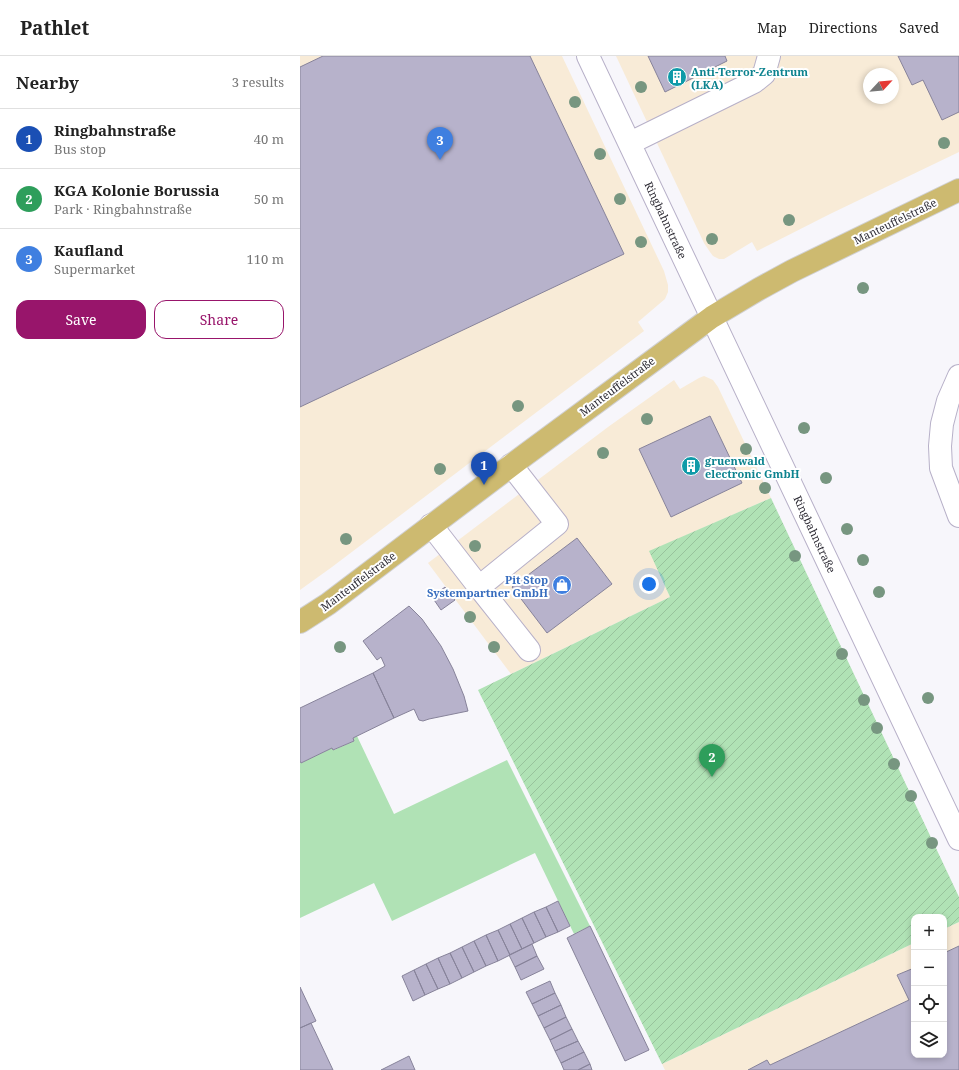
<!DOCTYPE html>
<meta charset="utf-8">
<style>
:root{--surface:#fff;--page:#f2f2f2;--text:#222;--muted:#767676;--line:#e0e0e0;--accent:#98156b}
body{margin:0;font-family:"Noto Serif",serif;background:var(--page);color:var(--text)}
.controls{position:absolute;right:12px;bottom:12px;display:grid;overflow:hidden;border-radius:8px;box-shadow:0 2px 6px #0003}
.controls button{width:36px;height:36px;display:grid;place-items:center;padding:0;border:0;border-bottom:1px solid var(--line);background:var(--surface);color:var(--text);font:20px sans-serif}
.compass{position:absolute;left:563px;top:12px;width:36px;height:36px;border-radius:50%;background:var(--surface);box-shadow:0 2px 6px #0003;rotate:64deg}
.you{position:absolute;left:349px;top:528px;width:14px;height:14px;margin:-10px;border:3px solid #fff;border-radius:50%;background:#1a73e8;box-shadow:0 0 0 6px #1a73e833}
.badge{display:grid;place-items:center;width:26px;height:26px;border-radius:50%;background:var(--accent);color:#fff;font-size:13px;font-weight:700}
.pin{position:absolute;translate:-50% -33px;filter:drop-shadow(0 1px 2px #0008)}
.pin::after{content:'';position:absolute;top:21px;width:14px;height:12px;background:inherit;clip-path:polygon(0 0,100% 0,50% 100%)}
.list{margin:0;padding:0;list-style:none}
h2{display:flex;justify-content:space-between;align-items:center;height:52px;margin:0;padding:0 16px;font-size:17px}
h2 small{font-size:13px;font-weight:400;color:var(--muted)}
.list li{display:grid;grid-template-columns:26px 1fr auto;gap:12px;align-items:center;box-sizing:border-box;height:60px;padding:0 16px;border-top:1px solid var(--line)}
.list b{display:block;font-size:15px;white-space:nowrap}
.list p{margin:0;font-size:13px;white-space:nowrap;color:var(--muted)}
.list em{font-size:13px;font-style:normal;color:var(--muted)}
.actions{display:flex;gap:8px;padding:12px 16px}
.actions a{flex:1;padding:9px 0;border:1px solid var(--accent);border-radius:12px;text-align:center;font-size:14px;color:var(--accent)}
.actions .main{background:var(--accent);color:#fff}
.icon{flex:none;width:22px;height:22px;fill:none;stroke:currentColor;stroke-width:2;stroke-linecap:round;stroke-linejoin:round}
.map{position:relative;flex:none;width:659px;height:1014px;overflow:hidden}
header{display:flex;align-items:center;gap:24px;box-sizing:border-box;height:56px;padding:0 20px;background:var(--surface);border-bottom:1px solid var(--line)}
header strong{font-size:19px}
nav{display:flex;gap:22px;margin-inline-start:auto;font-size:14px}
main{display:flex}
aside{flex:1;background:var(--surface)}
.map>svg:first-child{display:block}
.commercial{fill:#f8ebd7;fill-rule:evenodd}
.grass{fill:#b0e2b5}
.garden{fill:url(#garden-furrows)}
.building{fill:#b7b2cb;stroke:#87839a}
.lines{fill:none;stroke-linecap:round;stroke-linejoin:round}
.minor-casing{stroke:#b7b0c8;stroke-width:24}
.major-casing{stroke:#d1d1d3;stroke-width:24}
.minor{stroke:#fff;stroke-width:22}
.major{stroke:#cdba70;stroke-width:22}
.tree{fill:#779680}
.labels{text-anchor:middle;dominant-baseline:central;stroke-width:4;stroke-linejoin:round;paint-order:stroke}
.culture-label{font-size:11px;font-weight:bold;fill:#0d838f;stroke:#fff;text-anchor:start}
.street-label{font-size:11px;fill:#2e2c35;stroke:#fff}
.shop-label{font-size:11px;font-weight:bold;fill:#366cbe;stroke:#fff;text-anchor:end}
</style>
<header>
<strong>Pathlet</strong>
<nav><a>Map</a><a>Directions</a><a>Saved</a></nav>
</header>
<main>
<aside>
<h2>Nearby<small>3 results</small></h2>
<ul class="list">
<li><span class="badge" style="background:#1a4fb4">1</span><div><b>Ringbahnstraße</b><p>Bus stop</p></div><em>40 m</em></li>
<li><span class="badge" style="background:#2e9e5b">2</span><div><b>KGA Kolonie Borussia</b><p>Park · Ringbahnstraße</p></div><em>50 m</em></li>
<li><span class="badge" style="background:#3f7fe0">3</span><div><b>Kaufland</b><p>Supermarket</p></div><em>110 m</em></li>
</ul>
<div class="actions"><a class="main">Save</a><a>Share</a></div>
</aside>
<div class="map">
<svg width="659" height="1014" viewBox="0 0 659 1014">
<defs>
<pattern id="garden-furrows" width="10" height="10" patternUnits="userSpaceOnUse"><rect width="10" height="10" fill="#b0e2b5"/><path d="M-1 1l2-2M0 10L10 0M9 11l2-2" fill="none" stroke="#98c29c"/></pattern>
</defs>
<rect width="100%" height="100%" fill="#f7f6fb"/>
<path class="commercial" d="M0 0H262L364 215 368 229V236L365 243 338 266 344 275 32 511 0 534Z
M316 0H659V96L530 158 457 195 452 186 424 203H419L413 200 410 196 404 187ZM569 18H593V42H569Z
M404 320 413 324 418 331 471 442 350 495 370 541 211 618 128 507 308 371 374 324 380 333 399 322Z
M659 866V1014H365L362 1008 614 887V999H644V873Z"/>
<path class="grass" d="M57 680 94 758 207 704 290 870 274 878 235 797 92 865 74 827 0 862V705L1 707 32 692 34 694 54 685 53 682Z"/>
<path class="garden" d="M471 442 659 841V866L644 873V861H614V887L362 1008 178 634 370 541 349 495Z"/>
<path class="building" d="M23 0H230L324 198 0 351V11Z
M348 0H425L427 5 365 36Z
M598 0H659V56L642 64 623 24 612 29Z
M410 360 442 427 371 461 339 393Z
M277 482 312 528 247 577 212 531 217 527 218 521 224 522Z
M145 531 155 544 141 554 132 541Z
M109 550 122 563 141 590 153 613 164 640 168 655 129 663 123 665 119 664 114 653 94 662 73 617 85 610 81 601 77 604 63 585Z
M73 617 94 662 53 682 54 685 33 694 32 692 1 707 0 705V652Z
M258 845 270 870 258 876 246 851Z
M246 851 258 876 246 881 234 856Z
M234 856 246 881 234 887 222 862Z
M222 862 234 887 222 893 210 868Z
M210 868 222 893 210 899 198 874Z
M290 870 349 994 325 1005 267 882Z
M198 874 210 899 198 905 186 879Z
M186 879 198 905 186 910 174 885Z
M174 885 186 910 174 916 162 891Z
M232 888 237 900 215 911 209 899Z
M659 890V1014H448L467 1004 470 1009 609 944 597 919 614 912V999H644V897Z
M162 891 174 916 162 922 150 897Z
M150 897 162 922 150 928 138 902Z
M237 900 244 913 221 924 215 911Z
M138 902 150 928 138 933 126 908Z
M126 908 138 933 125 939 114 914Z
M114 914 125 939 113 945 102 920Z
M250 925 255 937 232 948 226 936Z
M0 931 16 965 0 972Z
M255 937 261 949 238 960 232 948Z
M261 949 266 961 244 972 238 960Z
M266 961 272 973 250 984 244 972Z
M11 967 33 1014H0V972Z
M272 973 278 985 255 995 250 984Z
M278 985 284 996 261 1007 255 995Z
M284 996 290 1008 278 1014H264L261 1007Z
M109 1000 115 1014H81Z
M290 1008 292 1014H278Z"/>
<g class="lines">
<defs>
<path id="minor" d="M288 0 659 783
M330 87 454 26 464 18 469 0
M659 320 648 345 642 368 640 390 641 412 659 460
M211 409 257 468 179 531 229 594
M131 469 179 531"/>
<path id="major" d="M0 566 28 548 225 399 412 261 459 233 492 215 659 134"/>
</defs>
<use href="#minor" class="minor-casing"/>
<use href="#major" class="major-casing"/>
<use href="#minor" class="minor"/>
<use href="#major" class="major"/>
</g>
<g class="tree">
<circle cx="341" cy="31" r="6"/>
<circle cx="275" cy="46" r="6"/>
<circle cx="644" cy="87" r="6"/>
<circle cx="300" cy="98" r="6"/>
<circle cx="320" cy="143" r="6"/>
<circle cx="489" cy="164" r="6"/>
<circle cx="412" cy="183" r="6"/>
<circle cx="341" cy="186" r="6"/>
<circle cx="563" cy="232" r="6"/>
<circle cx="218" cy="350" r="6"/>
<circle cx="347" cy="363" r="6"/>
<circle cx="504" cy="372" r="6"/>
<circle cx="446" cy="393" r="6"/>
<circle cx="303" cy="397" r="6"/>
<circle cx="140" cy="413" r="6"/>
<circle cx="526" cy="422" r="6"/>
<circle cx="465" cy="432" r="6"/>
<circle cx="547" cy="473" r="6"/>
<circle cx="46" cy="483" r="6"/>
<circle cx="175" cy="490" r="6"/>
<circle cx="495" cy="500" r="6"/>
<circle cx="563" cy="504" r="6"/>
<circle cx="579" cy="536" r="6"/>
<circle cx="170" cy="561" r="6"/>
<circle cx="40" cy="591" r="6"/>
<circle cx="194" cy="591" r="6"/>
<circle cx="542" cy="598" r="6"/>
<circle cx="628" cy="642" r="6"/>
<circle cx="564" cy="644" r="6"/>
<circle cx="577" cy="672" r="6"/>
<circle cx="594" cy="708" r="6"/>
<circle cx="611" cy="740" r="6"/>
<circle cx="632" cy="787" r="6"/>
</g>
<defs>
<symbol id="building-disc" viewBox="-11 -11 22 22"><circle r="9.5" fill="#0f9aa8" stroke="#fff"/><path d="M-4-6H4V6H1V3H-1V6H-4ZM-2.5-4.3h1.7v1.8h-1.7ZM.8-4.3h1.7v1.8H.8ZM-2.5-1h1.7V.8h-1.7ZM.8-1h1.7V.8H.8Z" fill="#fff"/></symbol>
<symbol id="shop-disc" viewBox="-11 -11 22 22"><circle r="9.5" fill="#3f7fe0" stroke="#fff"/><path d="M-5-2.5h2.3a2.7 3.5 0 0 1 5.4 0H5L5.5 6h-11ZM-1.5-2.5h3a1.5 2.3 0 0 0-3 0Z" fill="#fff"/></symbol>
</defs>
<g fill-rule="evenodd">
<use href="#building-disc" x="366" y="10" width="22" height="22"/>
<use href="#building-disc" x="380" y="399" width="22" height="22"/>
<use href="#shop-disc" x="251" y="518" width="22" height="22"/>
</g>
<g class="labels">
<g class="culture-label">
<text x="391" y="15">Anti-Terror-Zentrum<tspan x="391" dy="13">(LKA)</tspan></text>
<text x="405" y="404">gruenwald<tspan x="405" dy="13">electronic GmbH</tspan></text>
</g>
<g class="street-label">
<text transform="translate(366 164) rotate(65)">Ringbahnstraße</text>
<text transform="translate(595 165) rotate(-26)">Manteuffelstraße</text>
<text transform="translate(317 330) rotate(-37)">Manteuffelstraße</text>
<text transform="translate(515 478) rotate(65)">Ringbahnstraße</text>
<text transform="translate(58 525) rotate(-37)">Manteuffelstraße</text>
</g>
<g class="shop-label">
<text x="248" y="523">Pit Stop<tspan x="248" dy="13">Systempartner GmbH</tspan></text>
</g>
</g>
</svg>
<div class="controls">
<button>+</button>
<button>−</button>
<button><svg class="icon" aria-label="locate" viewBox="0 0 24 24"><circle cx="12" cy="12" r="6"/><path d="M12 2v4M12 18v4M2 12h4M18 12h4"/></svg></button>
<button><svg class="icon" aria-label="layers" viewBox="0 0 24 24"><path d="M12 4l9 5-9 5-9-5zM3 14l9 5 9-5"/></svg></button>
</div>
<svg class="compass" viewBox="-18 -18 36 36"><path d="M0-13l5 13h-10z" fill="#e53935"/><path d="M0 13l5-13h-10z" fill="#767676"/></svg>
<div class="you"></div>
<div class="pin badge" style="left:184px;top:429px;background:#1a4fb4">1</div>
<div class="pin badge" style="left:412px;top:721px;background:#2e9e5b">2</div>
<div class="pin badge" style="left:140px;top:104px;background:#3f7fe0">3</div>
</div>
</main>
